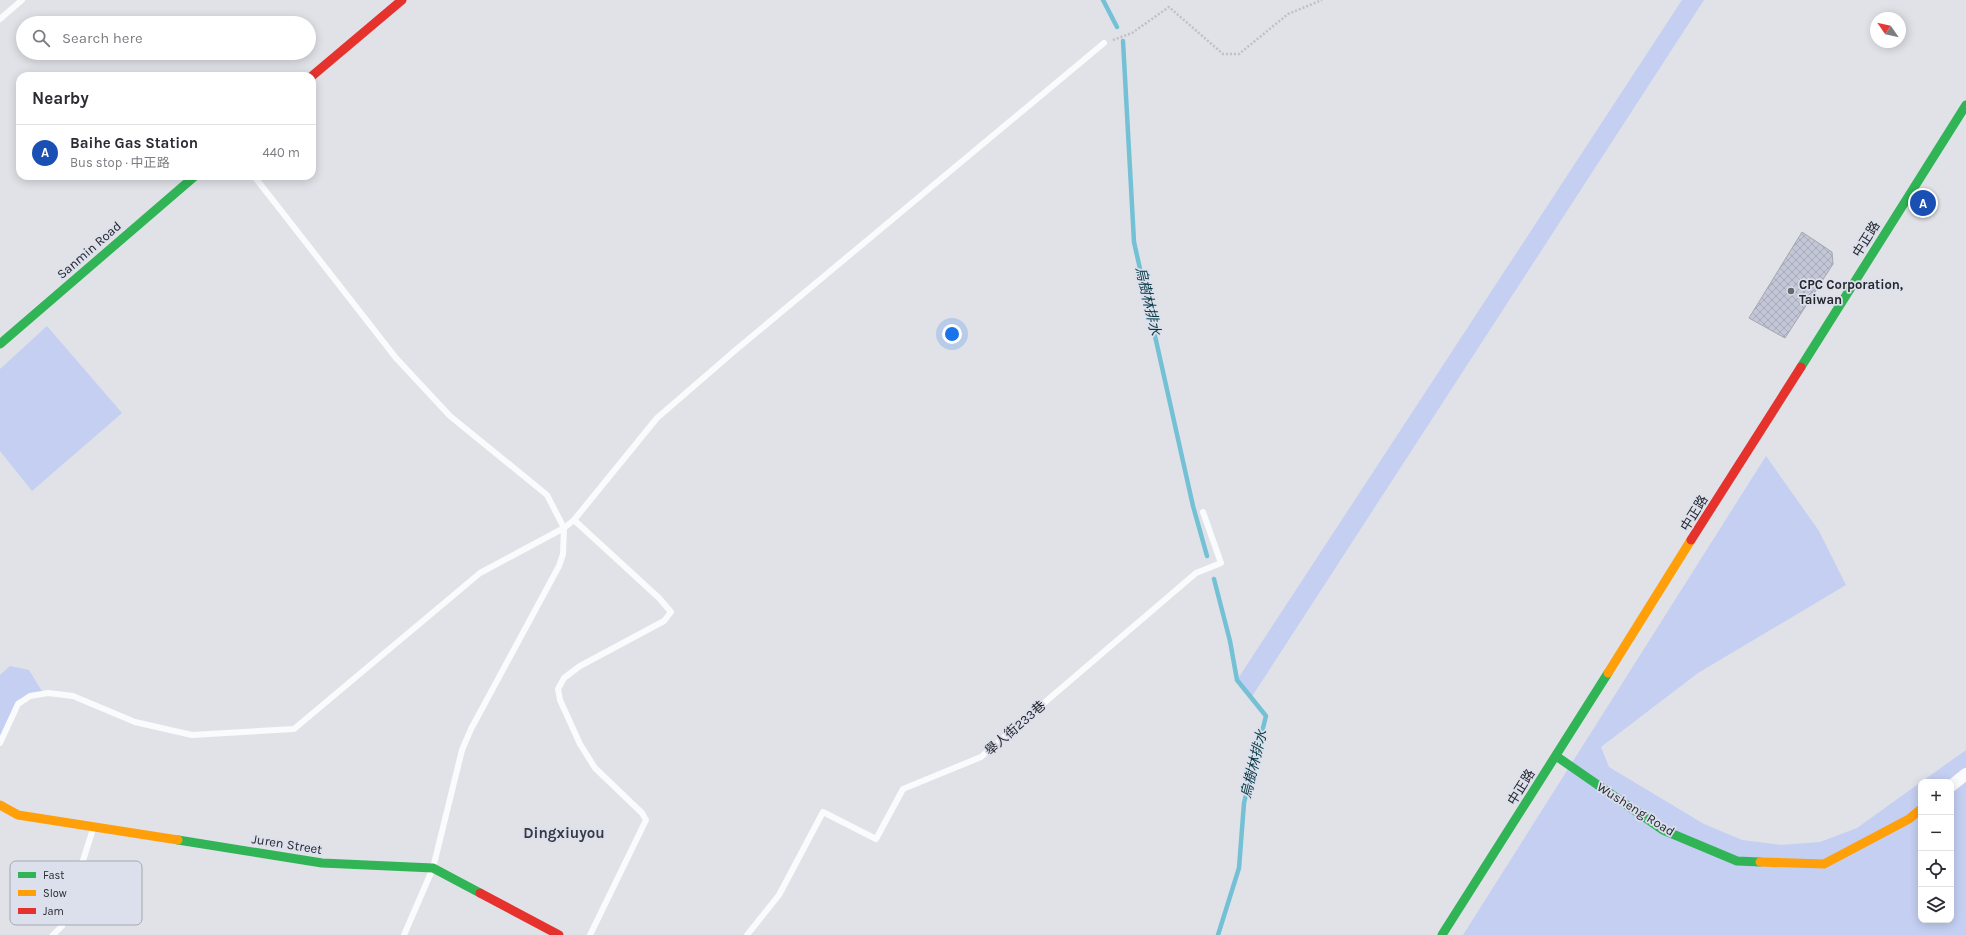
<!DOCTYPE html>
<meta charset="utf-8">
<style>
:root{--surface:#fff;--page:#f2f2f3;--text:#2b2b33;--muted:#7c7c81;--line:#e1e1e2;--accent:#1a73e8}
body{margin:0;font-family:Karla,"Noto Sans TC",sans-serif;background:var(--page);color:var(--text)}
.controls{position:absolute;right:12px;bottom:12px;display:grid;overflow:hidden;border-radius:8px;box-shadow:0 2px 10px #0003}
.controls button{width:36px;height:36px;display:grid;place-items:center;padding:0;border:0;border-bottom:1px solid var(--line);background:var(--surface);color:var(--text);font:20px sans-serif}
.compass{position:absolute;left:1870px;top:12px;width:36px;height:36px;border-radius:50%;background:var(--surface);box-shadow:0 2px 10px #0003;rotate:304deg}
.you{position:absolute;left:952px;top:334px;width:14px;height:14px;margin:-10px;border:3px solid #fff;border-radius:50%;background:#1a73e8;box-shadow:0 0 0 6px #1a73e833}
.badge{display:grid;place-items:center;width:26px;height:26px;border-radius:50%;background:var(--accent);color:#fff;font-size:13px;font-weight:700}
.pin{position:absolute;translate:-50% -50%;border:2px solid #fff;box-shadow:0 1px 4px #0006}
.list{margin:0;padding:0;list-style:none}
h2{display:flex;justify-content:space-between;align-items:center;height:52px;margin:0;padding:0 16px;font-size:17px}
h2 small{font-size:13px;font-weight:400;color:var(--muted)}
.list li{display:grid;grid-template-columns:26px 1fr auto;gap:12px;align-items:center;box-sizing:border-box;height:56px;padding:0 16px;border-top:1px solid var(--line)}
.list b{display:block;font-size:15px;white-space:nowrap}
.list p{margin:0;font-size:13px;white-space:nowrap;color:var(--muted)}
.list em{font-size:13px;font-style:normal;color:var(--muted)}
.icon{flex:none;width:22px;height:22px;fill:none;stroke:currentColor;stroke-width:2;stroke-linecap:round;stroke-linejoin:round}
.map{position:relative;flex:none;width:1966px;height:935px;overflow:hidden}
.search{position:absolute;background:var(--surface);box-shadow:0 2px 10px #0003;left:16px;top:16px;width:300px;height:44px;display:flex;align-items:center;gap:10px;box-sizing:border-box;padding:0 14px;border-radius:22px;color:var(--muted);font-size:15px}
.panel{position:absolute;background:var(--surface);box-shadow:0 2px 10px #0003;left:16px;top:72px;width:300px;height:108px;border-radius:12px}
.map>svg:first-child{display:block}
.grass{fill:#c4cff2}
.lines{fill:none;stroke-linecap:round;stroke-linejoin:round}
.stream{stroke:#74c1d6;stroke-width:4.5}
.building{fill:url(#building-cross-hatch);stroke:#a5a7ab}
.path{stroke:#c0c1c3;stroke-width:2.5;stroke-dasharray:2 2;stroke-linecap:butt}
.lane{stroke:#fafbfc;stroke-width:6}
.street{stroke:#fafbfc;stroke-width:12}
.fast{stroke:#30b455;stroke-width:9}
.slow{stroke:#ff9f0a;stroke-width:9}
.jam{stroke:#e5322d;stroke-width:9}
.poi-dot{fill:#67686e;stroke:#dce0ec;stroke-width:1.5}
.labels{text-anchor:middle;dominant-baseline:central;stroke-width:3.5;stroke-linejoin:round;paint-order:stroke}
.street-label{font-size:13px;fill:#26272c;stroke:#dce0ec}
.poi-label{font-size:13px;font-weight:bold;fill:#26272c;stroke:#dce0ec;text-anchor:start}
.water-label{font-size:14px;font-style:italic;fill:#043944;stroke:#dce0ec}
.quarter-label{font-size:15px;font-weight:bold;fill:#373a43;stroke:#dce0ec}
.key{fill:#dce0ec;stroke:#a5a8b2;stroke-width:1}
.key-label{font-size:11px;fill:#26272c}
</style>
<div class="map">
<svg width="1966" height="935" viewBox="0 0 1966 935">
<defs>
<pattern id="building-cross-hatch" width="8" height="8" patternUnits="userSpaceOnUse"><rect width="8" height="8" fill="#c2c6d6"/><path d="M0 0l8 8M0 8l8-8" fill="none" stroke="#a7aab8"/></pattern>
</defs>
<rect width="100%" height="100%" fill="#e0e2e8"/>
<path class="grass" d="M1682 0H1704L1251 698 1237 680Z
M47 326 122 413 32 491 0 451V369Z
M1766 456 1819 531 1846 585 1698 673 1601 747 1609 767 1704 824 1742 840 1781 845 1820 842 1857 828 1921 782V920H1951V782H1921L1966 750V935H1463Z
M10 666 29 670 43 693 17 700 0 740V675Z"/>
<g class="lines">
<path class="stream" d="M1103 0 1117 27
M1123 41 1134 242 1193 506 1207 556
M1214 579 1230 641 1237 680 1266 716 1244 803 1239 868 1218 935"/>
</g>
<path class="building" d="M1802 232 1832 252 1833 264 1785 338 1749 318Z"/>
<g class="lines">
<path class="path" d="M1113 40 1132 33 1169 7 1223 54H1239L1288 14 1322 0"/>
<path class="lane" d="M0 19 22 0
M254 176 396 358 450 416 547 495 564 528 563 554 559 566 471 729 462 750 433 868 404 935
M574 520 659 598 671 612 664 621 580 666 564 678 558 689 560 700 580 744 595 768 642 813 646 820 590 935
M0 743 18 704 30 696 48 693 73 696 135 722 192 735 294 729 480 573 564 528 574 520 657 418 738 348 1104 43
M53 935 62 926 93 829
M747 935 779 895 823 812 876 839 903 789 981 757 1196 573 1221 563 1203 512"/>
<path class="street" d="M1951 786 1966 774"/>
<path class="fast" d="M0 344 195 176
M1801 367 1966 105
M1556 756 1663 830 1737 861 1760 862
M178 840 322 863 433 868 480 893
M1442 935 1608 673"/>
<path class="slow" d="M1608 673 1691 540
M0 805 18 815 178 840
M1760 862 1824 864 1909 819 1921 809"/>
<path class="jam" d="M312 76 402 0
M1691 540 1801 367
M480 893 559 935"/>
</g>
<circle class="poi-dot" cx="1791" cy="291" r="4"/>
<g class="labels">
<g class="street-label">
<text transform="translate(1866 239) rotate(-58)">中正路</text>
<text transform="translate(89 250) rotate(-41)">Sanmin Road</text>
<text transform="translate(1694 513) rotate(-58)">中正路</text>
<text transform="translate(1015 728) rotate(-41)">舉人街233巷</text>
<text transform="translate(1521 787) rotate(-58)">中正路</text>
<text transform="translate(1636 809) rotate(32)">Wusheng Road</text>
<text transform="translate(287 844) rotate(9)">Juren Street</text>
</g>
<g class="poi-label">
<text x="1799" y="284">CPC Corporation,<tspan x="1799" dy="15">Taiwan</tspan></text>
</g>
<g class="water-label">
<text transform="translate(1148 301) rotate(77)">烏樹林排水</text>
<text transform="translate(1254 764) rotate(-76)">烏樹林排水</text>
</g>
<g class="quarter-label">
<text x="564" y="833">Dingxiuyou</text>
</g>
</g>
<rect x="10" y="861" width="132" height="64" rx="6" class="key"/>
<rect x="18" y="872" width="18" height="6" fill="#30b455"/>
<rect x="18" y="890" width="18" height="6" fill="#ff9f0a"/>
<rect x="18" y="908" width="18" height="6" fill="#e5322d"/>
<g class="key-label">
<text x="43" y="879">Fast</text>
<text x="43" y="897">Slow</text>
<text x="43" y="915">Jam</text>
</g>
</svg>
<div class="controls">
<button>+</button>
<button>−</button>
<button><svg class="icon" aria-label="locate" viewBox="0 0 24 24"><circle cx="12" cy="12" r="6"/><path d="M12 2v4M12 18v4M2 12h4M18 12h4"/></svg></button>
<button><svg class="icon" aria-label="layers" viewBox="0 0 24 24"><path d="M12 4l9 5-9 5-9-5zM3 14l9 5 9-5"/></svg></button>
</div>
<svg class="compass" viewBox="-18 -18 36 36"><path d="M0-13l5 13h-10z" fill="#e53935"/><path d="M0 13l5-13h-10z" fill="#7c7c81"/></svg>
<div class="you"></div>
<div class="pin badge" style="left:1923px;top:203px;background:#1a4fb4">A</div>
<div class="search"><svg class="icon" aria-label="search" viewBox="0 0 24 24"><circle cx="10" cy="10" r="6"/><path d="M15 15l6 6"/></svg>Search here</div>
<section class="panel">
<h2>Nearby<small></small></h2>
<ul class="list">
<li><span class="badge" style="background:#1a4fb4">A</span><div><b>Baihe Gas Station</b><p>Bus stop · 中正路</p></div><em>440 m</em></li>
</ul>
</section>
</div>
